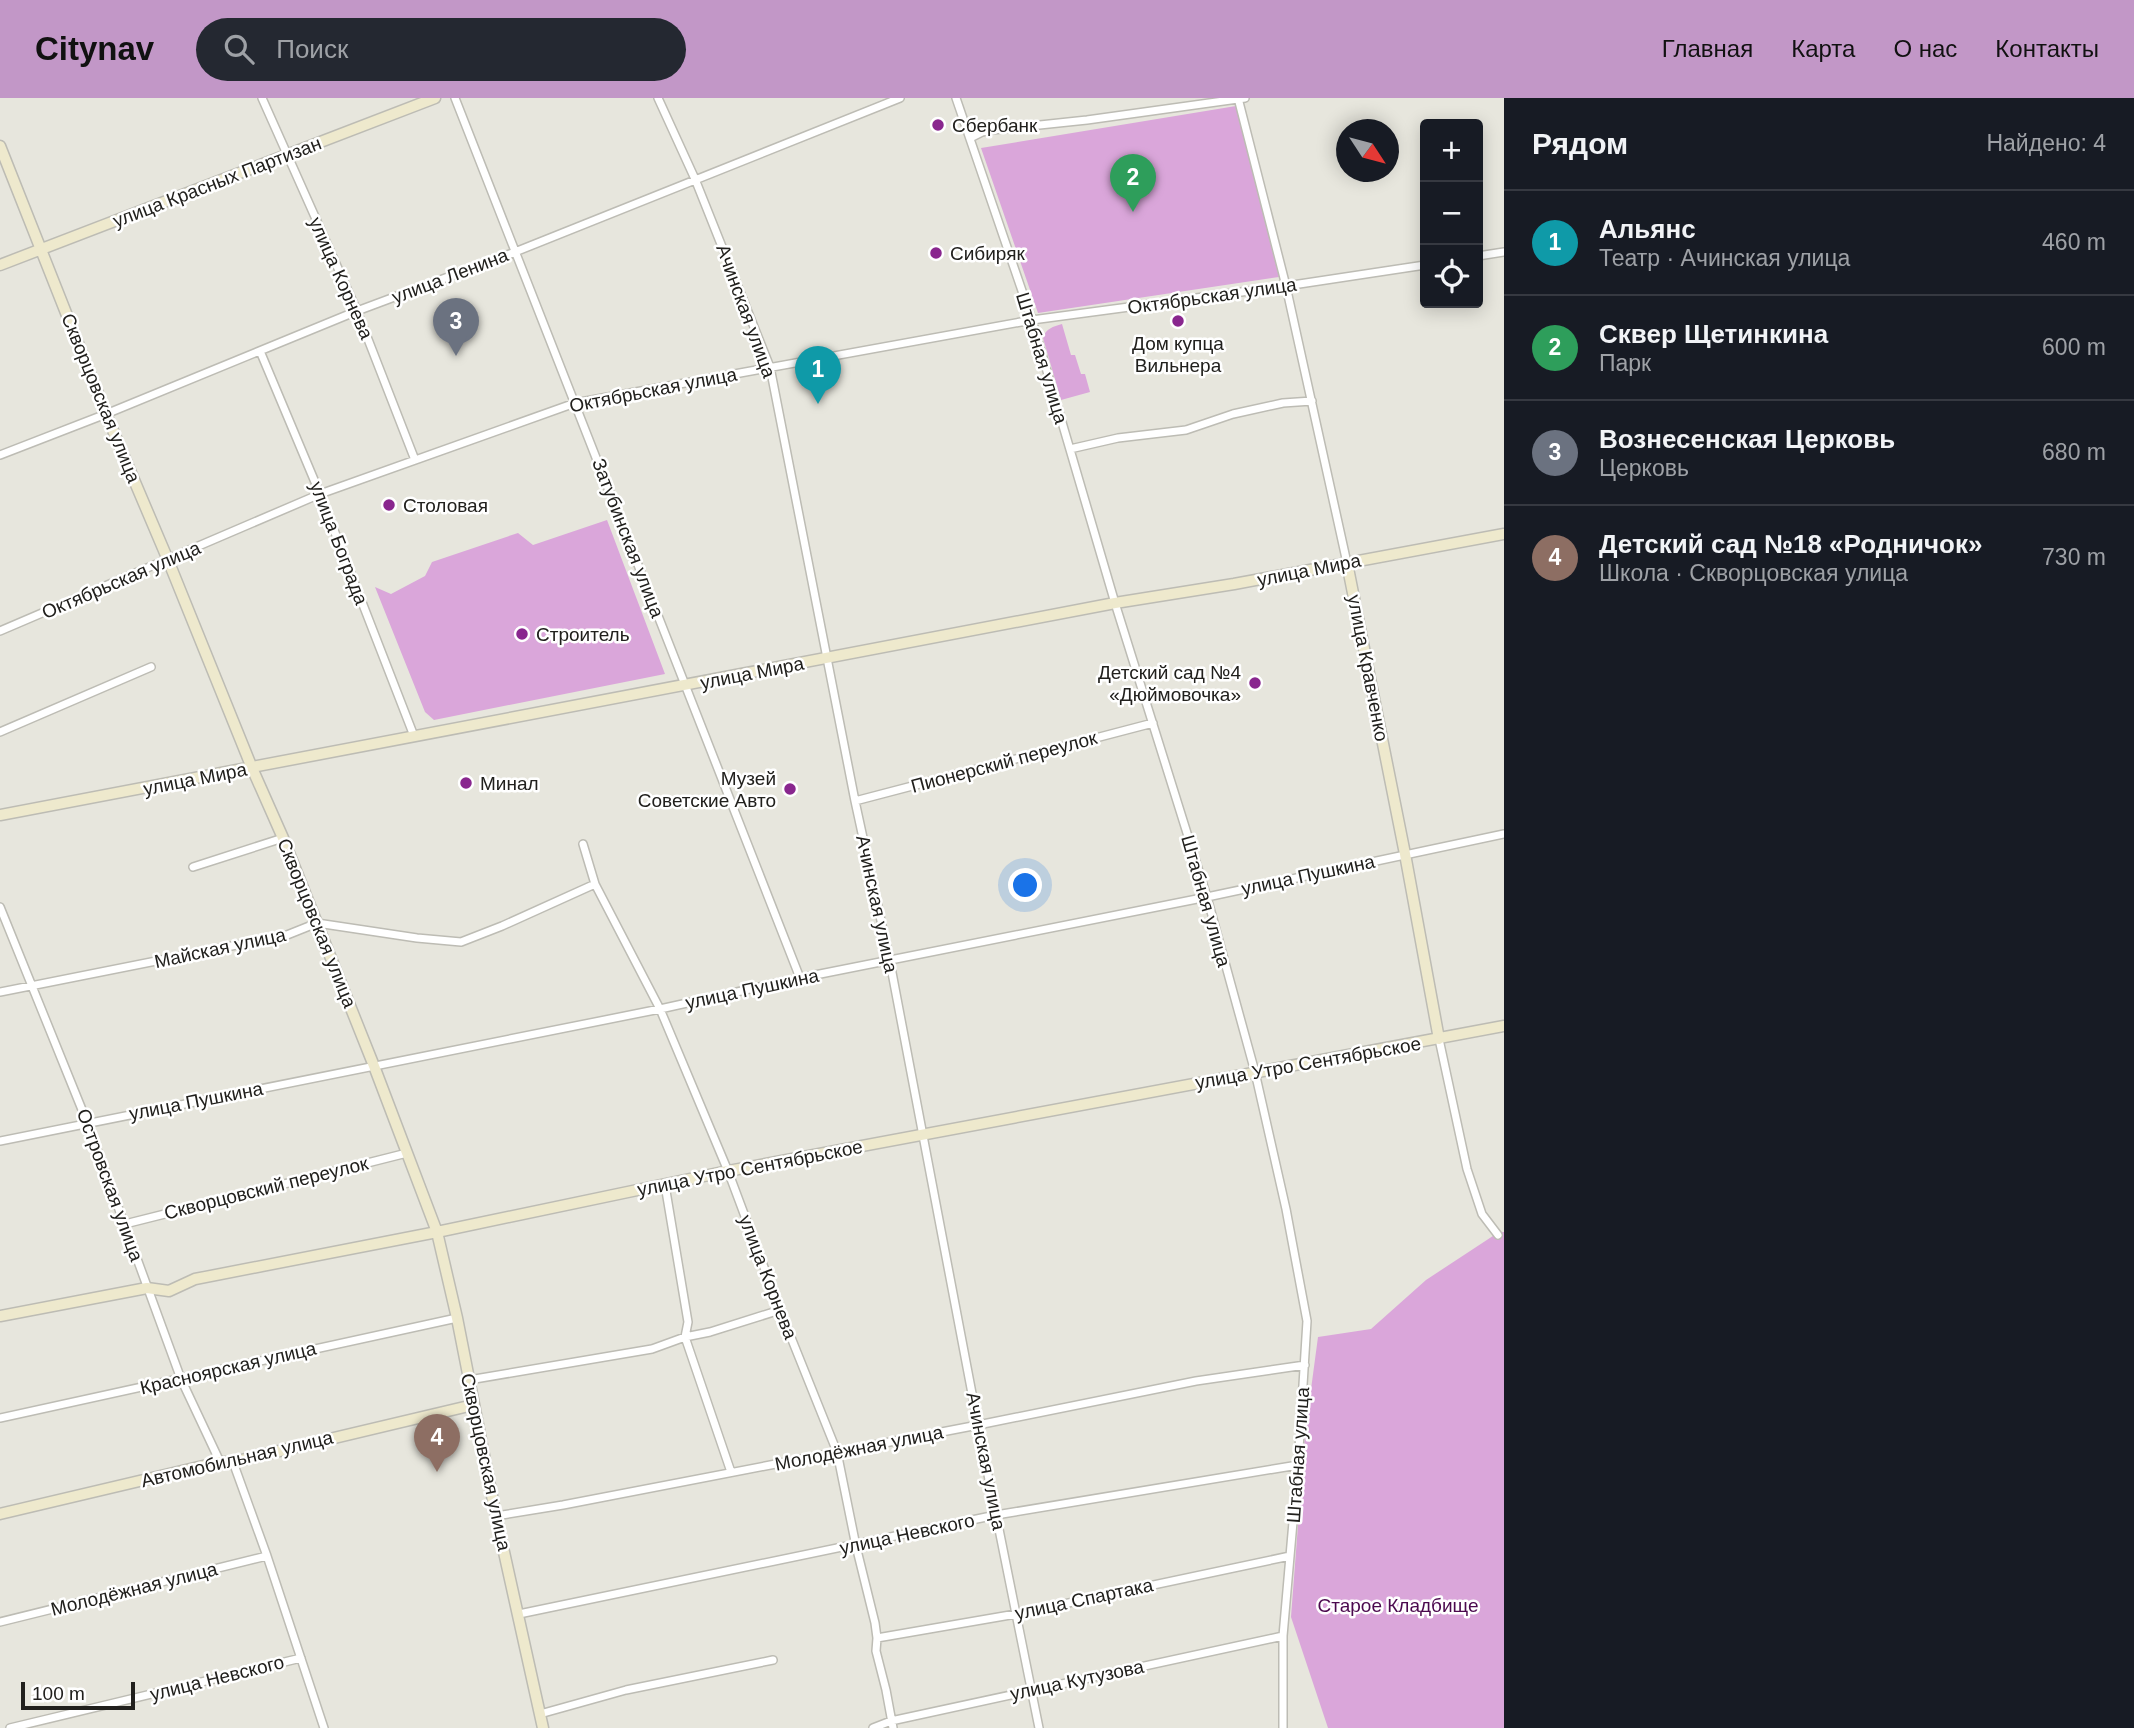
<!DOCTYPE html>
<html lang="ru">
<meta charset="utf-8">
<style>
:root{--surface:#171b24;--page:#242831;--text:#f1f3f6;--muted:#9ea1a6;--line:#363941;--accent:#c297c7}
body{margin:0;font-family:Helvetica,sans-serif;background:var(--page);color:var(--text)}
.controls{position:absolute;right:21px;top:21px;display:grid;overflow:hidden;border-radius:7px;box-shadow:0 4px 18px #0003}
.controls button{width:63px;height:63px;display:grid;place-items:center;padding:0;border:0;border-bottom:2px solid var(--line);background:var(--surface);color:var(--text);font:35px sans-serif}
.compass{position:absolute;left:1336px;top:21px;width:63px;height:63px;border-radius:50%;background:var(--surface);box-shadow:0 4px 18px #0003;rotate:126deg}
.scale{position:absolute;left:21px;bottom:18px;width:114px;box-sizing:border-box;padding-left:7px;border:4px solid #21201d;border-top:0;font-size:19px;line-height:24px;white-space:nowrap;color:#21201d;-webkit-text-stroke:5px #fff;paint-order:stroke}
.you{position:absolute;left:1026px;top:788px;width:24px;height:24px;margin:-18px;border:5px solid #fff;border-radius:50%;background:#1a73e8;box-shadow:0 0 0 10px #1a73e833}
.badge{display:grid;place-items:center;width:46px;height:46px;border-radius:50%;background:var(--accent);color:#fff;font-size:23px;font-weight:700}
.pin{position:absolute;translate:-50% -58px;filter:drop-shadow(0 2px 4px #0008)}
.pin::after{content:'';position:absolute;top:37px;width:24px;height:21px;background:inherit;clip-path:polygon(0 0,100% 0,50% 100%)}
.list{margin:0;padding:0;list-style:none}
h2{display:flex;justify-content:space-between;align-items:center;height:91px;margin:0;padding:0 28px;font-size:30px}
h2 small{font-size:23px;font-weight:400;color:var(--muted)}
.list li{display:grid;grid-template-columns:46px 1fr auto;gap:21px;align-items:center;box-sizing:border-box;height:105px;padding:0 28px;border-top:2px solid var(--line)}
.list b{display:block;font-size:26px;white-space:nowrap}
.list p{margin:0;font-size:23px;white-space:nowrap;color:var(--muted)}
.list em{font-size:23px;font-style:normal;color:var(--muted)}
.icon{flex:none;width:38px;height:38px;fill:none;stroke:currentColor;stroke-width:2;stroke-linecap:round;stroke-linejoin:round}
.map{position:relative;flex:none;width:1504px;height:1630px;overflow:hidden}
header{display:flex;align-items:center;gap:42px;box-sizing:border-box;height:98px;padding:0 35px;background:var(--accent);color:#111}
header strong{font-size:33px}
nav{display:flex;gap:38px;margin-inline-start:auto;font-size:24px}
.search{width:490px;height:63px;background:var(--page);display:flex;align-items:center;gap:18px;box-sizing:border-box;padding:0 24px;border-radius:38px;color:var(--muted);font-size:26px}
main{display:flex}
aside{flex:1;background:var(--surface)}
.map>svg:first-child{display:block}
.green{fill:#daa6da}
.lines{fill:none;stroke-linecap:round;stroke-linejoin:round}
.street-casing{stroke:#bdbcb4;stroke-width:10}
.secondary-casing{stroke:#bdbcb4;stroke-width:13}
.street{stroke:#fff;stroke-width:7}
.secondary{stroke:#eee9cd;stroke-width:10}
.poi-dot{fill:#89268e;stroke:#fff;stroke-width:2.5}
.labels{text-anchor:middle;dominant-baseline:central;stroke-width:5;stroke-linejoin:round;paint-order:stroke}
.poi-label{font-size:19px;fill:#21201d;stroke:#fff;text-anchor:start}
.street-label{font-size:19px;fill:#21201d;stroke:#fff}
.park-label{font-size:19px;fill:#4b094e;stroke:#fff}
</style>
<header>
<strong>Citynav</strong>
<div class="search"><svg class="icon" aria-label="search" viewBox="0 0 24 24"><circle cx="10" cy="10" r="6"/><path d="M15 15l6 6"/></svg>Поиск</div>
<nav><a>Главная</a><a>Карта</a><a>О нас</a><a>Контакты</a></nav>
</header>
<main>
<div class="map">
<svg width="1504" height="1630" viewBox="0 0 1504 1630">
<rect width="100%" height="100%" fill="#e7e6dd"/>
<path class="green" d="M1236 8 1279 179 1038 215 981 50Z
M1062 226 1071 257H1075L1081 276H1085L1090 294 1061 302 1043 240C1046 230 1053 229 1062 226Z
M607 422 665 576 434 622 425 614 375 489 391 496 425 478 432 464 518 435 533 447Z
M1499 1134H1504V1630H1328L1291 1519 1305 1336 1318 1239 1371 1231 1426 1182Z"/>
<g class="lines">
<defs>
<path id="street" d="M262 0 357 213 415 362
M455 0 800 880
M658 0 695 81 770 269 855 703 890 864 978 1327 1039 1630
M956 0 1032 222 1115 505 1207 799 1255 974 1286 1111 1307 1223 1298 1367 1283 1538V1630
M1238 0 1286 188 1347 465
M970 40 982 34 992 32 1087 22 1245 0
M1478 158 1504 154
M260 253 320 396 414 638
M1070 351 1118 340 1186 332 1233 316 1283 305 1312 303
M0 357 106 316 357 213 515 154 900 0
M0 533 320 396 575 305 1032 222 1286 188 1425 167
M0 634 151 569
M855 703 1153 625
M583 746 595 786 660 911 728 1073 780 1212 837 1354 856 1448 875 1525 877 1540 876 1553 886 1592 893 1630
M193 769 283 740
M0 809 87 1024 181 1281 220 1364
M0 894 287 837 317 825 417 840 461 844 502 828 595 786
M1439 941 1467 1071 1482 1116 1498 1137
M0 1043 660 911 800 880 1207 799 1504 736
M665 1087 688 1224 685 1239 731 1374
M125 1126 407 1055
M469 1282 652 1251 685 1239 710 1234 780 1212
M0 1320 457 1220
M233 1364 267 1458 324 1630
M496 1418 563 1407 978 1327 1196 1283 1305 1267
M519 1516 996 1417 1298 1367
M0 1524 267 1458
M877 1540 1016 1516 1290 1458
M540 1616 626 1592 773 1562
M10 1630 301 1560
M873 1630 891 1623 1283 1538"/>
<path id="secondary" d="M0 48 106 316 168 462 252 670 283 740 374 968 437 1134 457 1220 496 1418 543 1630
M0 167 435 0
M1347 465 1405 756 1439 941
M0 717 1115 505 1234 486 1504 436
M0 1218 147 1190 169 1193 195 1181 437 1134 728 1073 1504 928
M0 1416 220 1364H233L473 1307"/>
</defs>
<use href="#street" class="street-casing"/>
<use href="#secondary" class="secondary-casing"/>
<use href="#street" class="street"/>
<use href="#secondary" class="secondary"/>
</g>
<g class="poi-dot">
<circle cx="938" cy="27" r="7"/>
<circle cx="936" cy="155" r="7"/>
<circle cx="1178" cy="223" r="7"/>
<circle cx="389" cy="407" r="7"/>
<circle cx="522" cy="536" r="7"/>
<circle cx="1255" cy="585" r="7"/>
<circle cx="466" cy="685" r="7"/>
<circle cx="790" cy="691" r="7"/>
</g>
<g class="labels">
<g class="poi-label">
<text x="952" y="27">Сбербанк</text>
<text x="950" y="155">Сибиряк</text>
<text x="1178" y="245" text-anchor="middle">Дом купца<tspan x="1178" dy="22">Вильнера</tspan></text>
<text x="403" y="407">Столовая</text>
<text x="536" y="536">Строитель</text>
<text x="1241" y="574" text-anchor="end">Детский сад №4<tspan x="1241" dy="22">«Дюймовочка»</tspan></text>
<text x="776" y="680" text-anchor="end">Музей<tspan x="776" dy="22">Советские Авто</tspan></text>
<text x="480" y="685">Минал</text>
</g>
<g class="street-label">
<text transform="translate(217 84) rotate(-21)">улица Красных Партизан</text>
<text transform="translate(450 178) rotate(-21)">улица Ленина</text>
<text transform="translate(341 180) rotate(66)">улица Корнева</text>
<text transform="translate(1212 198) rotate(-8)">Октябрьская улица</text>
<text transform="translate(746 213) rotate(70)">Ачинская улица</text>
<text transform="translate(1042 260) rotate(73)">Штабная улица</text>
<text transform="translate(653 292) rotate(-11)">Октябрьская улица</text>
<text transform="translate(101 300) rotate(68)">Скворцовская улица</text>
<text transform="translate(628 440) rotate(69)">Затубинская улица</text>
<text transform="translate(339 445) rotate(69)">улица Бограда</text>
<text transform="translate(1309 472) rotate(-11)">улица Мира</text>
<text transform="translate(121 482) rotate(-23)">Октябрьская улица</text>
<text transform="translate(1368 570) rotate(79)">улица Кравченко</text>
<text transform="translate(752 575) rotate(-11)">улица Мира</text>
<text transform="translate(1004 664) rotate(-15)">Пионерский переулок</text>
<text transform="translate(195 681) rotate(-11)">улица Мира</text>
<text transform="translate(1308 777) rotate(-12)">улица Пушкина</text>
<text transform="translate(1206 803) rotate(74)">Штабная улица</text>
<text transform="translate(877 806) rotate(78)">Ачинская улица</text>
<text transform="translate(317 825) rotate(68)">Скворцовская улица</text>
<text transform="translate(220 850) rotate(-12)">Майская улица</text>
<text transform="translate(752 891) rotate(-12)">улица Пушкина</text>
<text transform="translate(1308 965) rotate(-10)">улица Утро Сентябрьское</text>
<text transform="translate(196 1003) rotate(-11)">улица Пушкина</text>
<text transform="translate(750 1070) rotate(-11)">улица Утро Сентябрьское</text>
<text transform="translate(110 1087) rotate(70)">Островская улица</text>
<text transform="translate(266 1090) rotate(-14)">Скворцовский переулок</text>
<text transform="translate(768 1179) rotate(69)">улица Корнева</text>
<text transform="translate(228 1270) rotate(-13)">Красноярская улица</text>
<text transform="translate(859 1350) rotate(-11)">Молодёжная улица</text>
<text transform="translate(1298 1357) rotate(-86)">Штабная улица</text>
<text transform="translate(237 1361) rotate(-13)">Автомобильная улица</text>
<text transform="translate(986 1363) rotate(79)">Ачинская улица</text>
<text transform="translate(486 1364) rotate(78)">Скворцовская улица</text>
<text transform="translate(907 1436) rotate(-12)">улица Невского</text>
<text transform="translate(134 1491) rotate(-14)">Молодёжная улица</text>
<text transform="translate(1084 1501) rotate(-12)">улица Спартака</text>
<text transform="translate(217 1580) rotate(-14)">улица Невского</text>
<text transform="translate(1077 1582) rotate(-12)">улица Кутузова</text>
</g>
<g class="park-label">
<text x="1398" y="1507">Старое Кладбище</text>
</g>
</g>
</svg>
<div class="controls">
<button>+</button>
<button>−</button>
<button><svg class="icon" aria-label="locate" viewBox="0 0 24 24"><circle cx="12" cy="12" r="6"/><path d="M12 2v4M12 18v4M2 12h4M18 12h4"/></svg></button>
</div>
<svg class="compass" viewBox="-18 -18 36 36"><path d="M0-13l5 13h-10z" fill="#e53935"/><path d="M0 13l5-13h-10z" fill="#9ea1a6"/></svg>
<div class="scale">100 m</div>
<div class="you"></div>
<div class="pin badge" style="left:818px;top:306px;background:#0f9aa8">1</div>
<div class="pin badge" style="left:1133px;top:114px;background:#2e9e5b">2</div>
<div class="pin badge" style="left:456px;top:258px;background:#6b7280">3</div>
<div class="pin badge" style="left:437px;top:1374px;background:#8d6e63">4</div>
</div>
<aside>
<h2>Рядом<small>Найдено: 4</small></h2>
<ul class="list">
<li><span class="badge" style="background:#0f9aa8">1</span><div><b>Альянс</b><p>Театр · Ачинская улица</p></div><em>460 m</em></li>
<li><span class="badge" style="background:#2e9e5b">2</span><div><b>Сквер Щетинкина</b><p>Парк</p></div><em>600 m</em></li>
<li><span class="badge" style="background:#6b7280">3</span><div><b>Вознесенская Церковь</b><p>Церковь</p></div><em>680 m</em></li>
<li><span class="badge" style="background:#8d6e63">4</span><div><b>Детский сад №18 «Родничок»</b><p>Школа · Скворцовская улица</p></div><em>730 m</em></li>
</ul>
</aside>
</main>
